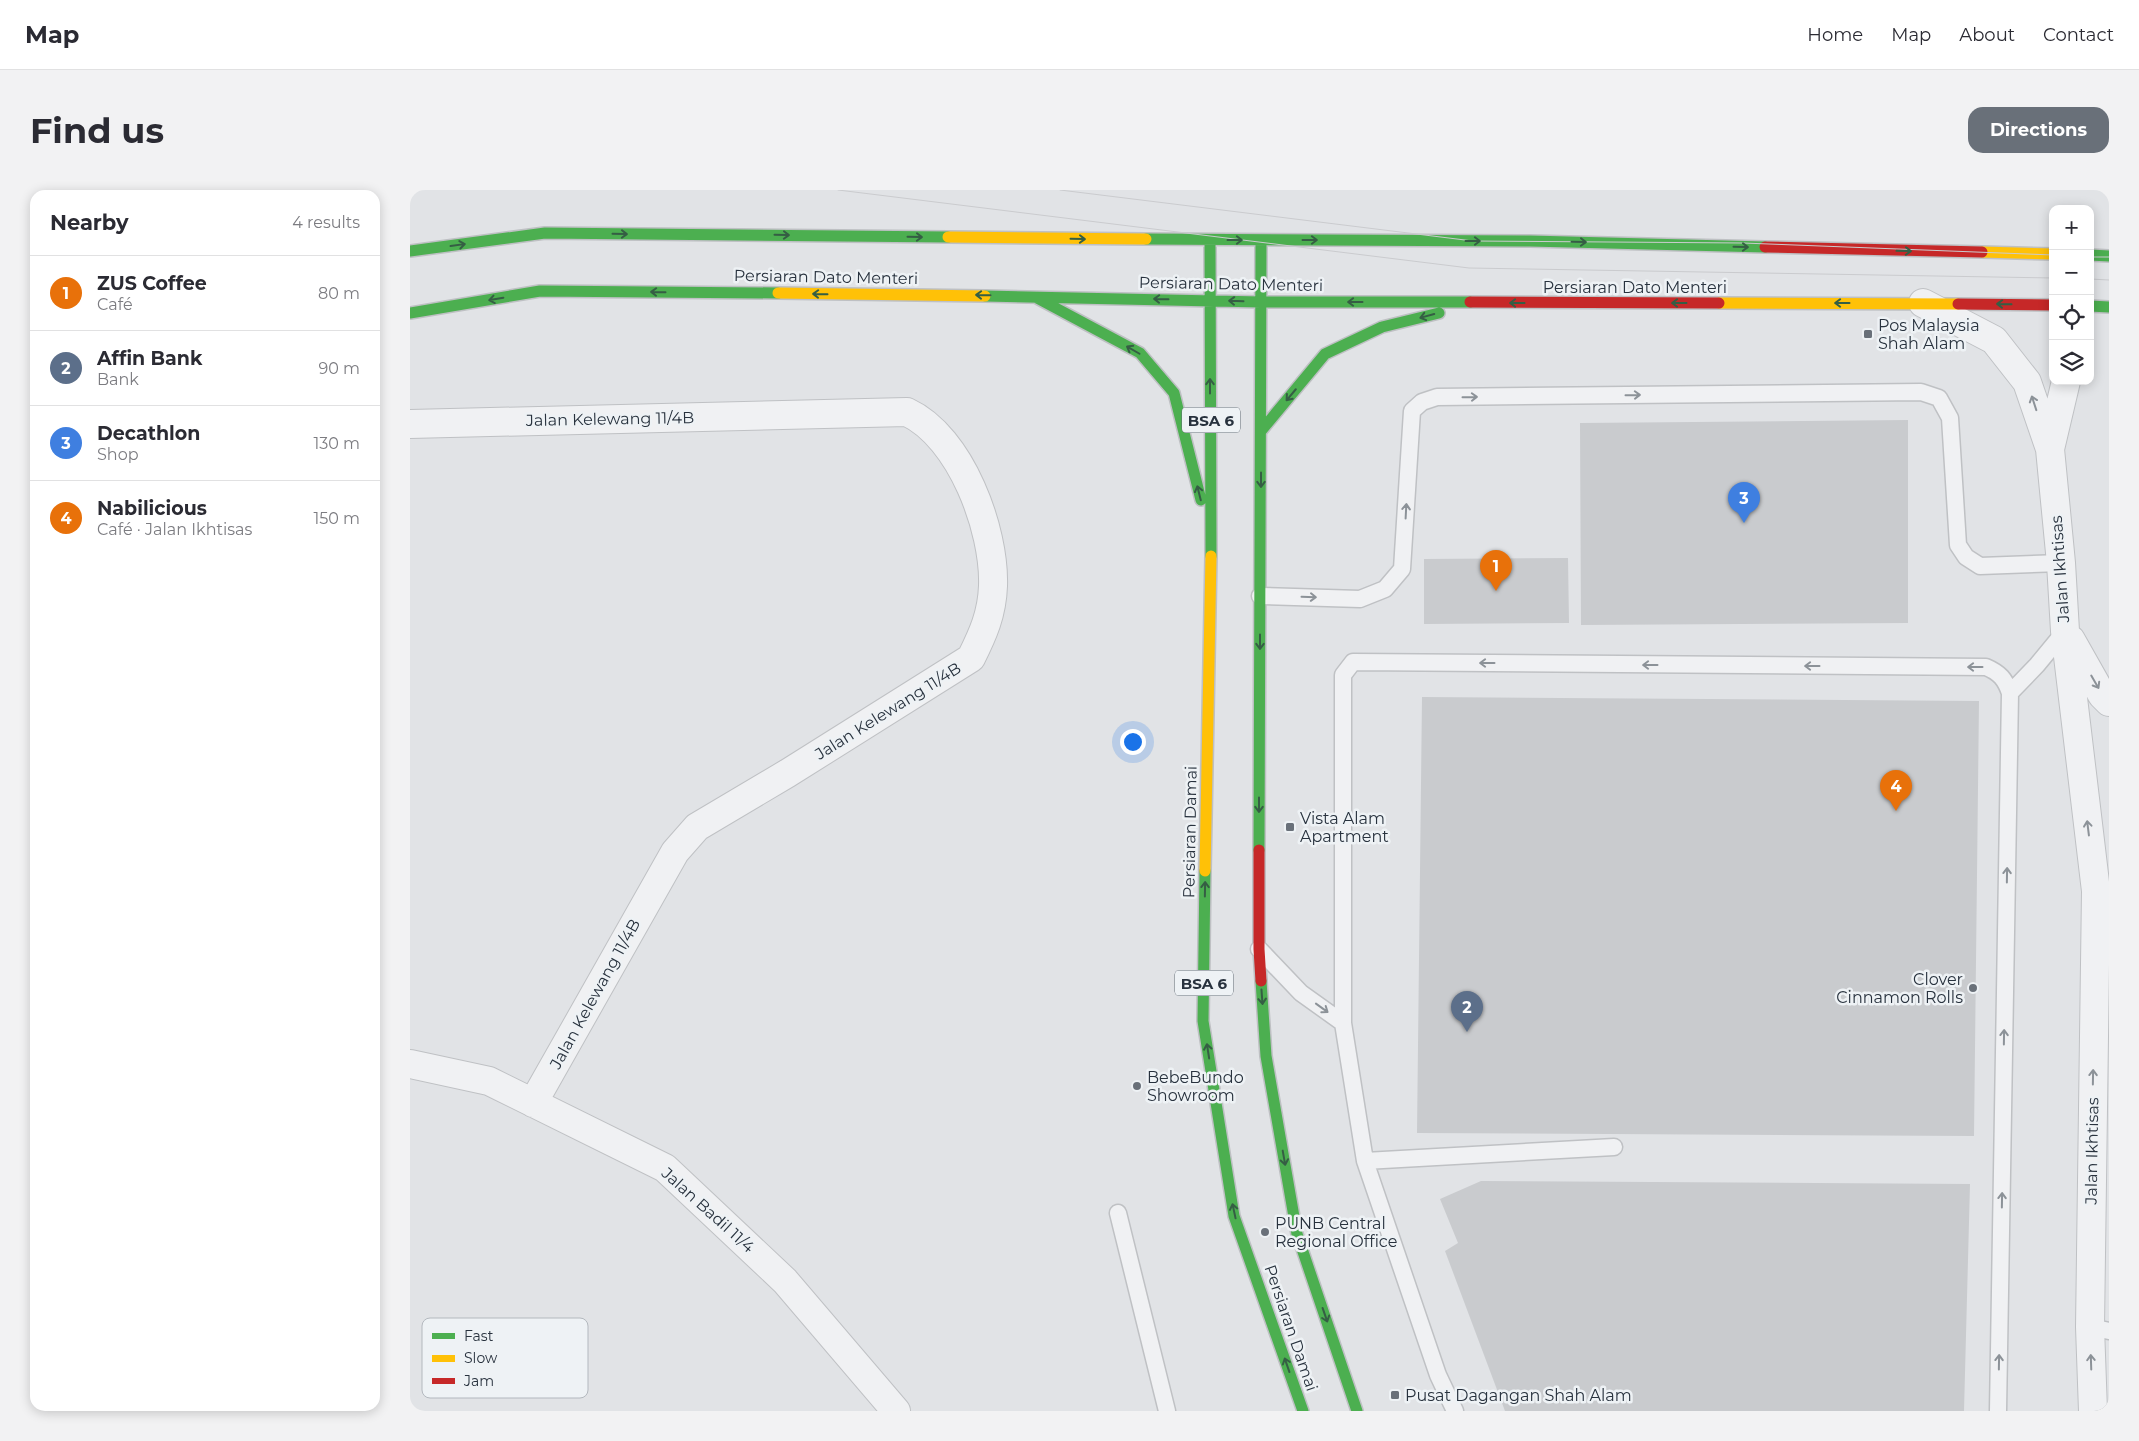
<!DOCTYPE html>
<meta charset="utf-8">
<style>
:root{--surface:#fff;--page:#f2f2f3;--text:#2b2b33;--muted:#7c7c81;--line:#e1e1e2;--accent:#697079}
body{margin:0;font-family:Montserrat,sans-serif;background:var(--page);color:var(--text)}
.controls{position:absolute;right:15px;top:15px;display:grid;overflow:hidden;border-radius:10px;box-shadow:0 2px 12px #0003}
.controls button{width:45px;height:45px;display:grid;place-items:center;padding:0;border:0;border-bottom:1px solid var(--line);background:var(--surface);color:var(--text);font:25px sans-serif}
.you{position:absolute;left:722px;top:551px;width:18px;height:18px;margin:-12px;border:4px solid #fff;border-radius:50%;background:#1a73e8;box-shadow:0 0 0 8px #1a73e833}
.badge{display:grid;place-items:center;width:32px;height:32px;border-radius:50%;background:var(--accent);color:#fff;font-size:16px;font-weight:700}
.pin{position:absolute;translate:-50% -41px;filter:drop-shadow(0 1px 2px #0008)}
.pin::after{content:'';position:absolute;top:26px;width:18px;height:15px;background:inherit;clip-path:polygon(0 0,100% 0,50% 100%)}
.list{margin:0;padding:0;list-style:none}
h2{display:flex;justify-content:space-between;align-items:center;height:65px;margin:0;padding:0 20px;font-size:21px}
h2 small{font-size:16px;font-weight:400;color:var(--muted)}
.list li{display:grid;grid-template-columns:32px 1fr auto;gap:15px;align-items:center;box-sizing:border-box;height:75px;padding:0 20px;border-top:1px solid var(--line)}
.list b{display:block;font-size:19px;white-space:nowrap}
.list p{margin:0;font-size:16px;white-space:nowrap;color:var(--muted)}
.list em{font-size:16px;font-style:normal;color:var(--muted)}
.icon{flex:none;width:28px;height:28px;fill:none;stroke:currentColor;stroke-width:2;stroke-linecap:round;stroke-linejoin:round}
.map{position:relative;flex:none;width:1699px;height:1221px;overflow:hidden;border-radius:15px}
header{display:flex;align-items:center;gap:30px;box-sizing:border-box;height:70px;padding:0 25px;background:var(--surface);border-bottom:1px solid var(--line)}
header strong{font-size:24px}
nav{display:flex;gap:28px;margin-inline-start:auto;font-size:18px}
.intro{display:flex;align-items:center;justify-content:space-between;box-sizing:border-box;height:120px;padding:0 30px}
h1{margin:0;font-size:35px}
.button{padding:12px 22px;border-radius:15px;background:var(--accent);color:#fff;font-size:18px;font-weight:700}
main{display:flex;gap:30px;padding:0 30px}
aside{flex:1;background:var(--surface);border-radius:15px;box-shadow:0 2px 12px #0003}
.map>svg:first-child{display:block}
.building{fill:#c9cbce}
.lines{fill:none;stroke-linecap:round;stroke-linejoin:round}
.lane-casing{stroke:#bfc1c4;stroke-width:19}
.street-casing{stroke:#bfc1c4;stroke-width:30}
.fast-casing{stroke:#bec0c3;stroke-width:14}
.slow-casing{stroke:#bec0c3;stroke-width:14}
.jam-casing{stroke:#bec0c3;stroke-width:14}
.lane{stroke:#f0f1f3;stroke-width:16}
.street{stroke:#f0f1f3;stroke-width:28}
.fast{stroke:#4caf50;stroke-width:11}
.slow{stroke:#ffc107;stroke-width:11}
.jam{stroke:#c62828;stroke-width:11}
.tram{stroke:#cacbce;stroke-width:1}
.oneway{stroke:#355e44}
.oneway2{stroke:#8c9298}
.poi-dot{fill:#697079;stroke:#eef2f5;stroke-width:2}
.labels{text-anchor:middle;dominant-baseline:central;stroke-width:5;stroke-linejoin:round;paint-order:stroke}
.shield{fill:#eef2f5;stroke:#636c75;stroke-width:1}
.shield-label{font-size:15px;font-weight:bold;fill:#28323e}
.street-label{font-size:16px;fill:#28323e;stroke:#eef2f5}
.poi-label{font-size:16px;fill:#28323e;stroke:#eef2f5;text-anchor:start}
.key{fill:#eef2f5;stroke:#b3b8be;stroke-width:1}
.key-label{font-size:14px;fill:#28323e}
</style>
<header>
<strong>Map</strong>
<nav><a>Home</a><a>Map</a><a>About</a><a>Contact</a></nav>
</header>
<div class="intro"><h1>Find us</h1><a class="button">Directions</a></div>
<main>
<aside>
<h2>Nearby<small>4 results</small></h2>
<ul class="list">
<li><span class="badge" style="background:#e8710a">1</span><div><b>ZUS Coffee</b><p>Café</p></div><em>80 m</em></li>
<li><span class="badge" style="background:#5c6f8a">2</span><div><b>Affin Bank</b><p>Bank</p></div><em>90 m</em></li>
<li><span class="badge" style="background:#3f7fe0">3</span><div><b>Decathlon</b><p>Shop</p></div><em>130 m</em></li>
<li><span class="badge" style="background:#e8710a">4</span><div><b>Nabilicious</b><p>Café · Jalan Ikhtisas</p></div><em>150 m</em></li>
</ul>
</aside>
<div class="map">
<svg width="1699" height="1221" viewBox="0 0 1699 1221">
<rect width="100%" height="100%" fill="#e1e3e6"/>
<path class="building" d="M1498 230V433L1171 435 1170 233Z
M1158 368 1159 433 1014 434V369Z
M1012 507 1569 511 1564 946 1007 943Z
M1071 991 1560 994 1554 1221H1095L1035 1061 1048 1053 1030 1009Z"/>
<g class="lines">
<defs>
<path id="lane" d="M850 406 950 409 975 399 992 379 1002 221 1012 212 1027 207 1511 202 1529 208 1540 228 1548 355 1556 367 1570 376 1651 373
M1600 503 1627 475 1655 441
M849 759 891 803 933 833
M955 971 1204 957
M708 1023 757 1221
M1680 1137 1699 1141
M1045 1221 1028 1185 955 971 933 833V485L943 472 1576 477C1590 483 1595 489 1600 503L1588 1221"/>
<path id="street" d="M1513 113 1584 150 1617 192 1640 259 1651 373 1655 441 1686 701 1680 1137 1683 1221
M0 234 497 222C551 247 585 340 583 396 582 424 573 444 561 468L378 583 287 637 265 662 123 913
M1640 259 1656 191
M1661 450 1692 505 1699 512
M0 874 79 891 255 978 375 1091 486 1221"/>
<path id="fast" d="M736 49 1120 51 1355 57
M800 50 801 366
M0 61 135 43 538 47
M1680 65 1699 66
M575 106 851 112H1060
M627 108 730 163 764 203 791 310
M1680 116 1699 117
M0 123 130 101 368 103
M851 241 915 164 972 137 1029 123
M849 660 851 50
M795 681 793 831 824 1026 893 1221
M851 791 856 866 887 1044 947 1221"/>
<path id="slow" d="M538 47 736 49
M1572 62 1643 64
M368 103 575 106
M1309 113 1548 114
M795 681 801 366"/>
<path id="jam" d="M1355 57 1572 62
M1060 112 1309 113
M1548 114 1643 115
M849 660V759L851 791"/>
</defs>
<use href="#lane" class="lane-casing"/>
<use href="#street" class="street-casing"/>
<use href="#fast" class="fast-casing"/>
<use href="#slow" class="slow-casing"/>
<use href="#jam" class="jam-casing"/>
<use href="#lane" class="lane"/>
<use href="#street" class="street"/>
<use href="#fast" class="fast"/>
<use href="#slow" class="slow"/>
<use href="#jam" class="jam"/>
<path class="tram" d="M428 0 1059 78 1643 88
M650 0 1063 51 1333 53 1643 65
M1680 67H1699
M1680 89 1699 90"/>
</g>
<defs><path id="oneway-shaft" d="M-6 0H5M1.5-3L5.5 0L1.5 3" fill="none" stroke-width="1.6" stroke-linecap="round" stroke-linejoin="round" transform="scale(1.25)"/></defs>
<g class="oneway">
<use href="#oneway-shaft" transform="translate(210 44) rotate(1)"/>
<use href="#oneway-shaft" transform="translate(372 45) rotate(1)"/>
<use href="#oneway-shaft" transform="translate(505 47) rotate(1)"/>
<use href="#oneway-shaft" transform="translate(668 49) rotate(1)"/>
<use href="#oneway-shaft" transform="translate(825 50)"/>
<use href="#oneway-shaft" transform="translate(900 50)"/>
<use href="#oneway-shaft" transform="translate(1063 51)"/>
<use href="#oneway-shaft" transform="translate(1169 52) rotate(1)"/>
<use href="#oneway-shaft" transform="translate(48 55) rotate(-8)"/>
<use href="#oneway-shaft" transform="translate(1331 57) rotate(1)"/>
<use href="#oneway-shaft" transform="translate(1494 61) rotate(1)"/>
<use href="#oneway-shaft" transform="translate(248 102) rotate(-179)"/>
<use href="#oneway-shaft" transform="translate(410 104) rotate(-179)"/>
<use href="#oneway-shaft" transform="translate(573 105) rotate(-179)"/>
<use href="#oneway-shaft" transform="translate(86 109) rotate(170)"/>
<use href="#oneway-shaft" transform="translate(751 109) rotate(-179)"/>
<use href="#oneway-shaft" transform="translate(826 111) rotate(-178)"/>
<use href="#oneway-shaft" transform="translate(945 112) rotate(-180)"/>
<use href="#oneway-shaft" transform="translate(1107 113) rotate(180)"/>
<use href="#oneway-shaft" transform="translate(1269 113) rotate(180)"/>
<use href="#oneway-shaft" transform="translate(1432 113) rotate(180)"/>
<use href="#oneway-shaft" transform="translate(1594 114) rotate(-179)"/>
<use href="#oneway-shaft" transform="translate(1017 126) rotate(165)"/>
<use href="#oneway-shaft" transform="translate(723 160) rotate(-150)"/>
<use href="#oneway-shaft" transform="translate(800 196) rotate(-90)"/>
<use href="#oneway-shaft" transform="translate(881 205) rotate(130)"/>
<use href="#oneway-shaft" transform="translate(851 290) rotate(90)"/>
<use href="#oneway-shaft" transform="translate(789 303) rotate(-104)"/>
<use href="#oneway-shaft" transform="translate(850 452) rotate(90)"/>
<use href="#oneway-shaft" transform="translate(849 615) rotate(90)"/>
<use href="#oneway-shaft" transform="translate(795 699) rotate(-89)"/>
<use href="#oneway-shaft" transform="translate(852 807) rotate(86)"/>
<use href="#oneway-shaft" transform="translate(798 861) rotate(-99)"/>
<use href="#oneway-shaft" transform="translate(874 968) rotate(80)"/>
<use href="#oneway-shaft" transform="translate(824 1021) rotate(-102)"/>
<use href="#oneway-shaft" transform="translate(915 1125) rotate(71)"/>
<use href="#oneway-shaft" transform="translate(877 1175) rotate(-109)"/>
</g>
<g class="oneway2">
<use href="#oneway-shaft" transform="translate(1223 205) rotate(-1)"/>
<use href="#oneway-shaft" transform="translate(1060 207) rotate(-1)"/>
<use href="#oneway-shaft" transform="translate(1624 213) rotate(-108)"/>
<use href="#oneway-shaft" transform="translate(996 321) rotate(-87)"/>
<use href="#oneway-shaft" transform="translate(899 407) rotate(2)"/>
<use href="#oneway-shaft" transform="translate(1077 473) rotate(-180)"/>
<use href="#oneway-shaft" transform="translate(1240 475) rotate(-180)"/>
<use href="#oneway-shaft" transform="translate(1402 476) rotate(-180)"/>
<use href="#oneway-shaft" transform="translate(1565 477) rotate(-180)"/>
<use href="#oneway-shaft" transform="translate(1685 492) rotate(60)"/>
<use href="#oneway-shaft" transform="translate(1678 638) rotate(-97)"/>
<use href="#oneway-shaft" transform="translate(1597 685) rotate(-89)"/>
<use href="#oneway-shaft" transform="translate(912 818) rotate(36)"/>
<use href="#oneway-shaft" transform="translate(1594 847) rotate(-89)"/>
<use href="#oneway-shaft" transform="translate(1683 887) rotate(-89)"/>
<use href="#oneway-shaft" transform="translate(1592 1010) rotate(-89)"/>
<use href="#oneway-shaft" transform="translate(1589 1172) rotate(-89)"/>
<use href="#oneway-shaft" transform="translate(1681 1172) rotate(-92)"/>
</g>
<g class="poi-dot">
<rect x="1453" y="139" width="10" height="10" rx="2.5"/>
<rect x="875" y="632" width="10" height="10" rx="2.5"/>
<circle cx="1563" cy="798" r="5"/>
<circle cx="727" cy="896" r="5"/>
<circle cx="855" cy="1042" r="5"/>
<rect x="980" y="1200" width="10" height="10" rx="2.5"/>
</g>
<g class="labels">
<g class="shield">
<rect x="772" y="217.5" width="58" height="25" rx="4"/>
<rect x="765" y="780.5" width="58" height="25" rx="4"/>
</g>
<g class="shield-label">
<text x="801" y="230">BSA 6</text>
<text x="794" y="793">BSA 6</text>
</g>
<g class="street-label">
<text transform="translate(416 87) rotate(1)">Persiaran Dato Menteri</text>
<text transform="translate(821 94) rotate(1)">Persiaran Dato Menteri</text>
<text x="1225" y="97">Persiaran Dato Menteri</text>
<text transform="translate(200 229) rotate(-1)">Jalan Kelewang 11/4B</text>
<text transform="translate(1650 379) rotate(-94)">Jalan Ikhtisas</text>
<text transform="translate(478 521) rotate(-32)">Jalan Kelewang 11/4B</text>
<text transform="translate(780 642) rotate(-89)">Persiaran Damai</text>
<text transform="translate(185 804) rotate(-61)">Jalan Kelewang 11/4B</text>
<text transform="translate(1682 961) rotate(-89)">Jalan Ikhtisas</text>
<text transform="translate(298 1020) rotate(42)">Jalan Badil 11/4</text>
<text transform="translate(881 1138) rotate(71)">Persiaran Damai</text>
</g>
<g class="poi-label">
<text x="1468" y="135">Pos Malaysia<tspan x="1468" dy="18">Shah Alam</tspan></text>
<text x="890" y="628">Vista Alam<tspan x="890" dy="18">Apartment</tspan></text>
<text x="1553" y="789" text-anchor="end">Clover<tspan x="1553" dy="18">Cinnamon Rolls</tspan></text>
<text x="737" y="887">BebeBundo<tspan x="737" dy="18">Showroom</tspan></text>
<text x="865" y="1033">PUNB Central<tspan x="865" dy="18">Regional Office</tspan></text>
<text x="995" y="1205">Pusat Dagangan Shah Alam</text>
</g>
</g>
<rect x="12" y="1128" width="166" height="80" rx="8" class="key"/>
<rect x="22" y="1143" width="23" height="6" fill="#4caf50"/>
<rect x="22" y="1165" width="23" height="7" fill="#ffc107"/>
<rect x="22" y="1188" width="23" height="6" fill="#c62828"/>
<g class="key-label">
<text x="54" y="1151">Fast</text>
<text x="54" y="1173">Slow</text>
<text x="54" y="1196">Jam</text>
</g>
</svg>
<div class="controls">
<button>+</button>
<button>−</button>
<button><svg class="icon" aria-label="locate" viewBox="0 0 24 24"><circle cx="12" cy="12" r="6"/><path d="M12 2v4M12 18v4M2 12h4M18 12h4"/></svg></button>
<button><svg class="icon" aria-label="layers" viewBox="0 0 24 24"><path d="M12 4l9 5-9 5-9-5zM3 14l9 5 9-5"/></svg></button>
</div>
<div class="you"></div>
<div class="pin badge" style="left:1086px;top:401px;background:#e8710a">1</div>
<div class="pin badge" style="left:1057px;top:842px;background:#5c6f8a">2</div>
<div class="pin badge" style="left:1334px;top:333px;background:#3f7fe0">3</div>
<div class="pin badge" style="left:1486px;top:621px;background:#e8710a">4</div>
</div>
</main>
